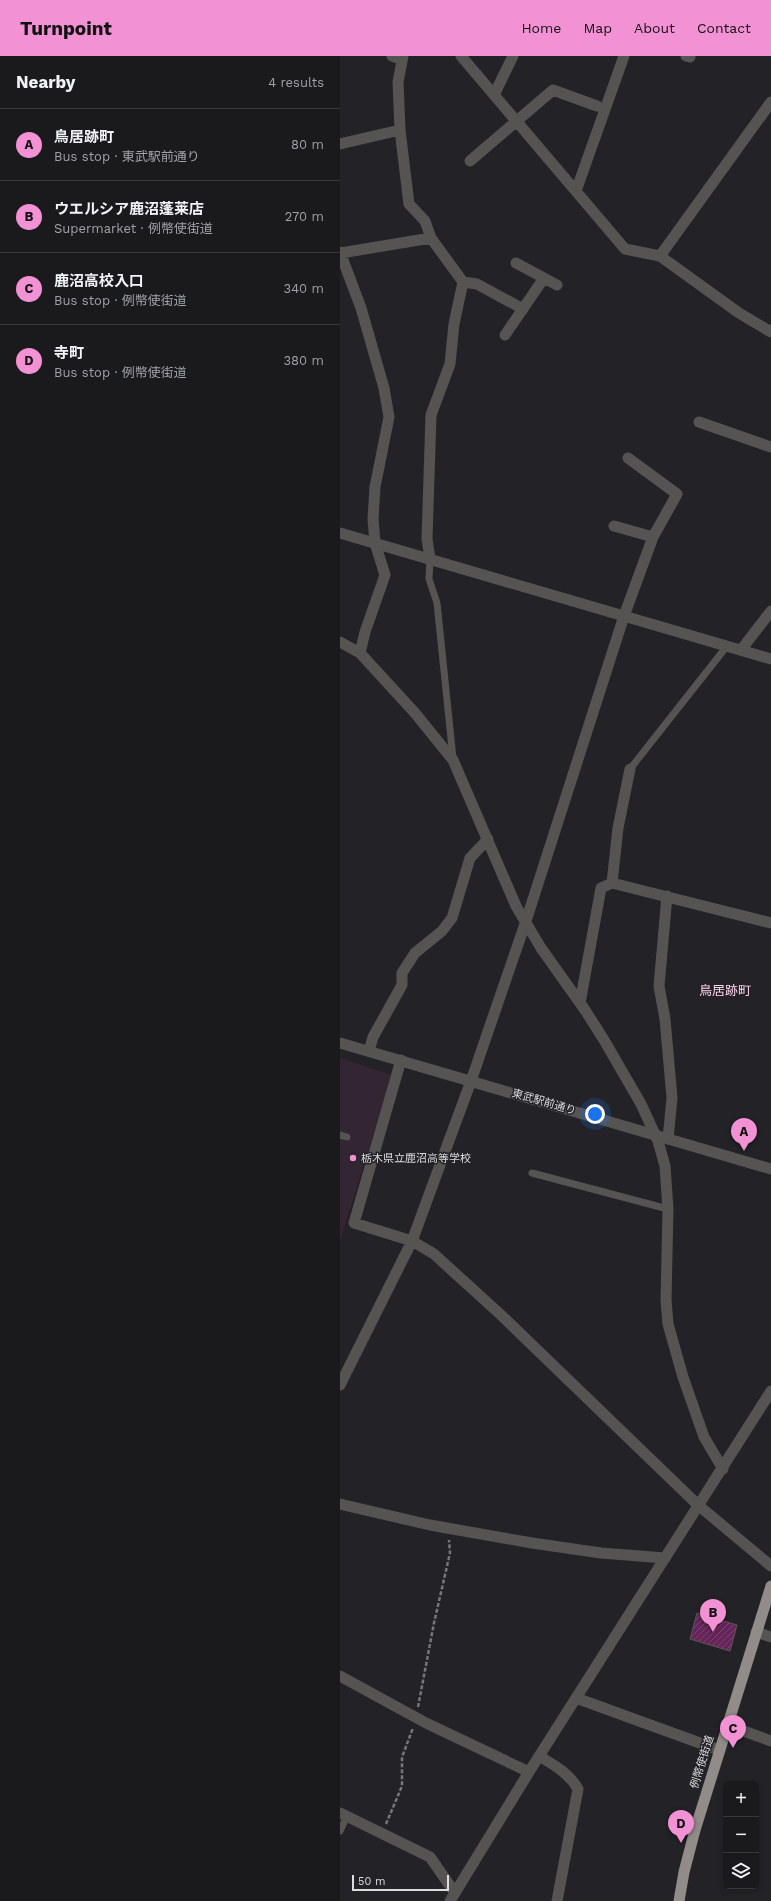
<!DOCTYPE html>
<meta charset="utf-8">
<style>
:root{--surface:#1a1a1d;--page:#232326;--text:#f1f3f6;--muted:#9fa1a4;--line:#38383b;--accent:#f391d5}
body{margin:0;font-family:"Work Sans","Noto Sans JP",sans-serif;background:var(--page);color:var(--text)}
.controls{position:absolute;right:12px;bottom:12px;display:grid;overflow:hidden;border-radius:6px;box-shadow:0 2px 6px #0003}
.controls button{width:36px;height:36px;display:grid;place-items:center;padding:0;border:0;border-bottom:1px solid var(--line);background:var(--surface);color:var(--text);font:20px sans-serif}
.scale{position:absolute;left:12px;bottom:10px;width:97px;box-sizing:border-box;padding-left:4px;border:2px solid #dcdbde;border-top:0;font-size:11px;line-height:14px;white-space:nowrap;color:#dcdbde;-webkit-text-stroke:3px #232327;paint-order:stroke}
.you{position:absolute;left:255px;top:1058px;width:14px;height:14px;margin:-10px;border:3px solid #fff;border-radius:50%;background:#1a73e8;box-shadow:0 0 0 6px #1a73e833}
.badge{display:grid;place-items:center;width:26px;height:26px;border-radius:50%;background:var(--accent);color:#111;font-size:13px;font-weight:700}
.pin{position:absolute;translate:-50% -33px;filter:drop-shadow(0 1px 2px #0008)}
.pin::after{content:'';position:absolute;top:21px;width:14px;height:12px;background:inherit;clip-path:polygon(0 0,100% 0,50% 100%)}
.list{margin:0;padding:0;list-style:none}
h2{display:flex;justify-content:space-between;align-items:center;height:52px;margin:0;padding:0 16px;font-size:17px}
h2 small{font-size:13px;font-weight:400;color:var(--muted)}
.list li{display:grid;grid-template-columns:26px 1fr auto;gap:12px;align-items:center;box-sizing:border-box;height:72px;padding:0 16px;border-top:1px solid var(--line)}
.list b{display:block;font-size:15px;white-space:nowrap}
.list p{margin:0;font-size:13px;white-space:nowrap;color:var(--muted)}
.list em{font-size:13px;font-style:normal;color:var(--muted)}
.icon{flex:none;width:22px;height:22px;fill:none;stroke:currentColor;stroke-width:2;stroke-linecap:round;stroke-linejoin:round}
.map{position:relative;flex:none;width:431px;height:1845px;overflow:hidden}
header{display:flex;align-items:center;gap:24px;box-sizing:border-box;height:56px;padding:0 20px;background:var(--accent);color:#111}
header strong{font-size:19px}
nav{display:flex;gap:22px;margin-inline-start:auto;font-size:14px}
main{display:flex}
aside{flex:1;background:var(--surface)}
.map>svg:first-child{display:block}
.education{fill:#332532}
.building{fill:url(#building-hatch);stroke:#5b565a}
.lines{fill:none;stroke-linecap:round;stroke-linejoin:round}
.path{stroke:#77777a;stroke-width:2.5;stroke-dasharray:4 2;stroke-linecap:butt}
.service{stroke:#565452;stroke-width:7}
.minor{stroke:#565452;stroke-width:11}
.tertiary{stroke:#565452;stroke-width:11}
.trunk{stroke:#928c89;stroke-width:11}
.poi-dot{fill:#f391d5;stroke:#232327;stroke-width:1.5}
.labels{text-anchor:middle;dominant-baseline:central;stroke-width:3;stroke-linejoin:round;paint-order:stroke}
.street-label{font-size:11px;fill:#dcdbde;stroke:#232327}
.poi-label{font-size:11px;fill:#dcdbde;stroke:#232327;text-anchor:start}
.quarter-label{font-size:13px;fill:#ffd3ef;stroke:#232327}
</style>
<header>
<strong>Turnpoint</strong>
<nav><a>Home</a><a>Map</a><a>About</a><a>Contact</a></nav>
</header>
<main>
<aside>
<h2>Nearby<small>4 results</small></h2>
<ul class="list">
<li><span class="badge">A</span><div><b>鳥居跡町</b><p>Bus stop · 東武駅前通り</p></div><em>80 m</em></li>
<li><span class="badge">B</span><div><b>ウエルシア鹿沼蓬莱店</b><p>Supermarket · 例幣使街道</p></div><em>270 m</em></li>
<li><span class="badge">C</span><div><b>鹿沼高校入口</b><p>Bus stop · 例幣使街道</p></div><em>340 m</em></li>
<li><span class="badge">D</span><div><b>寺町</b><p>Bus stop · 例幣使街道</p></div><em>380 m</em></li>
</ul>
</aside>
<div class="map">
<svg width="431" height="1845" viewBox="0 0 431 1845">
<defs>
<pattern id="building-hatch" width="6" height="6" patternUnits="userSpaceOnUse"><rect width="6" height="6" fill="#662559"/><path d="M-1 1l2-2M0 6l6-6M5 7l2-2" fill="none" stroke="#7b4470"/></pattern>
</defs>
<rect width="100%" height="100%" fill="#232327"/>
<path class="education" d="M0 1002 52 1019 0 1185Z"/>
<path class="building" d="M357 1557 397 1569 390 1595 350 1583Z"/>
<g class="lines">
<path class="path" d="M78 1651 94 1567 110 1497 109 1484
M46 1768 62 1730V1701L73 1672"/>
<path class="service" d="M90 503 89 523 97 547 113 702
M290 713 387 590
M0 1079 7 1081
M192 1117 328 1153
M0 1775 7 1760"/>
<path class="minor" d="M52 0 62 4
M63 0 58 26 60 74 69 148 85 165 91 182 123 226 114 268 110 308 91 359 87 483 90 503
M121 0 285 193 320 200 399 257 431 276
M346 0 350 1
M154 39 173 0
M0 88 60 74
M130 105 213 34 257 50
M236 135 284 0
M0 196 21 252 44 332 49 361 35 431 33 463 35 487 45 519 25 576 20 597 75 657 113 704 176 850 201 892 245 954 264 984 301 1048 318 1085 325 1110 328 1153 326 1244 328 1268 343 1321 364 1381 383 1413
M1 197 91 182
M320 200 431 46
M176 207 217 229
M123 226 137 228 183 253
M165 279 204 222
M359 366 431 391
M274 470 313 481
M284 560 313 481 337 438 288 402
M0 586 20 597
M401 594 431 555
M272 827 431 867
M327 840 319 930 325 963 332 1042 328 1083
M240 947 261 832 272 827 278 772 290 713
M29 995 33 981 62 929V917L75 897 102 875 112 862 130 802 148 783
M61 1004 14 1167 72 1185 94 1198 161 1259 358 1449 431 1510
M0 1329 72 1185
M0 1448 90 1469 192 1487 261 1497 325 1502
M416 1576 431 1581
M0 1620 86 1667 189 1716
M236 1642 379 1694
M387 1669 431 1685
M199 1700C214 1709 229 1717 238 1733L217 1845
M0 1757 90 1801 115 1837"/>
<path class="tertiary" d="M0 477 431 603
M0 987 431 1113
M72 1185 131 1025 186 865 284 560
M110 1845 189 1716 431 1335"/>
<path class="trunk" d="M339 1845 344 1816 355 1774 431 1530"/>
</g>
<circle class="poi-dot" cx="13" cy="1102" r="4"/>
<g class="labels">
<g class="street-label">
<text transform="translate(204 1046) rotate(16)">東武駅前通り</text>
<text transform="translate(362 1706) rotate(-73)">例幣使街道</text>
</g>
<g class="poi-label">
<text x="21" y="1102">栃木県立鹿沼高等学校</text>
</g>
<g class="quarter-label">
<text x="385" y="934">鳥居跡町</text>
</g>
</g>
</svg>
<div class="controls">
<button>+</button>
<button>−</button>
<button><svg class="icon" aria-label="layers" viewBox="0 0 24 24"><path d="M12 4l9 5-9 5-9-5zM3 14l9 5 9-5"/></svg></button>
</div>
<div class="scale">50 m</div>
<div class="you"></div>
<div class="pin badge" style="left:404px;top:1095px">A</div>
<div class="pin badge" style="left:373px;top:1576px">B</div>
<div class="pin badge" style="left:393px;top:1692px">C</div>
<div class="pin badge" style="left:341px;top:1787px">D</div>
</div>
</main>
